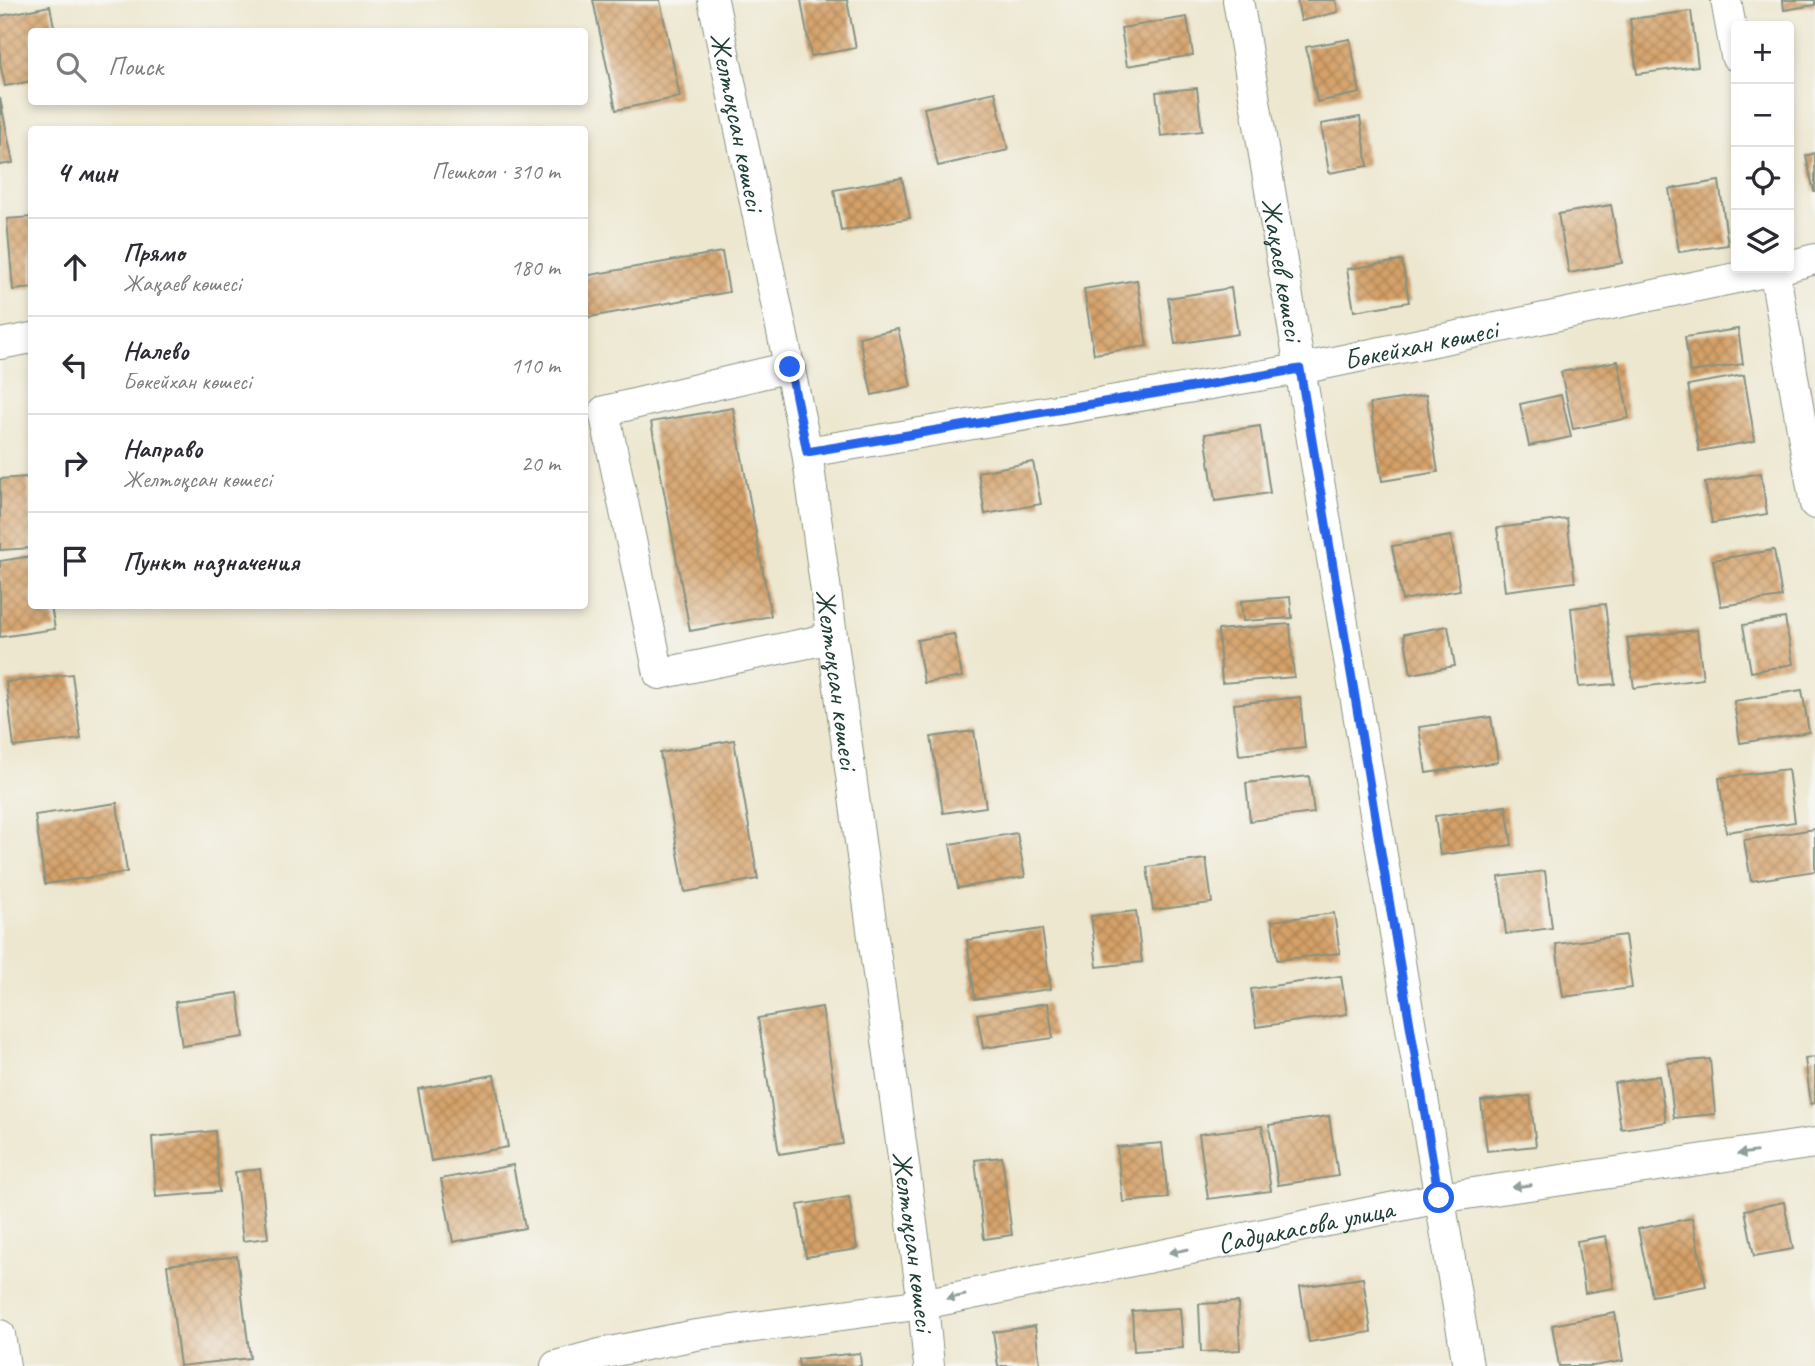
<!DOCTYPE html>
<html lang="ru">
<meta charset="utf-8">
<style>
:root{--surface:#fff;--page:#f7f7f7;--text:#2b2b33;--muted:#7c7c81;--line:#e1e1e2}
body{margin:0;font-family:Caveat,sans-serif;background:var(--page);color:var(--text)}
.controls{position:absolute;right:21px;top:21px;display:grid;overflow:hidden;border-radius:7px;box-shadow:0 4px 10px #0003}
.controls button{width:63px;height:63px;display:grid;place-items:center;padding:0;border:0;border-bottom:2px solid var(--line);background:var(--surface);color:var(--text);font:35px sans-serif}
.stop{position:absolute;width:21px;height:21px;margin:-16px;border:5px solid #2563eb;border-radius:50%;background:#fff}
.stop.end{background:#2563eb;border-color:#fff;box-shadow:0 2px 7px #0008}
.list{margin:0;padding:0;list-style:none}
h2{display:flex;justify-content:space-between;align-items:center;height:91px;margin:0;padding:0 28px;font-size:30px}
h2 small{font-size:23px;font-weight:400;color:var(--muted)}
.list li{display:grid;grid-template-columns:46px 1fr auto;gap:21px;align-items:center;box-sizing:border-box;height:98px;padding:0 28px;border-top:2px solid var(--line)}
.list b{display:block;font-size:26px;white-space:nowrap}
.list p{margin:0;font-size:23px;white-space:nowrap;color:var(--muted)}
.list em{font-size:23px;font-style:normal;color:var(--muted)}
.icon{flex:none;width:38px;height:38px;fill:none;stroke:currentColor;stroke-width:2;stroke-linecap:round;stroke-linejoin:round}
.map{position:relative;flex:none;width:1815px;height:1366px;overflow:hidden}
.search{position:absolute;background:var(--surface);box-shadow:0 4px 10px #0003;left:28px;top:28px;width:560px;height:77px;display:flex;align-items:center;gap:18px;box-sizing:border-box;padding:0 24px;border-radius:7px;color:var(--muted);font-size:26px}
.panel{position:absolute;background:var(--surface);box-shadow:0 4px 10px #0003;left:28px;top:126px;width:560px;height:483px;border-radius:7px}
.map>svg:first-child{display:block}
.building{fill:url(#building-cross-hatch)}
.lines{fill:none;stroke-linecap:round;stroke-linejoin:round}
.minor-casing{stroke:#869282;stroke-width:32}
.minor{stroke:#fff;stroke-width:30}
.oneway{fill:#8f9e9a}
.route{stroke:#2563eb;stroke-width:9}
.labels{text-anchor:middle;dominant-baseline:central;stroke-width:5;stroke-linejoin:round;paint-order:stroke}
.street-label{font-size:28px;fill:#1f3d34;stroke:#f6f6f2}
</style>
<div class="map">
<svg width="1815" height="1366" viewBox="0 0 1815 1366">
<defs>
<pattern id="building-cross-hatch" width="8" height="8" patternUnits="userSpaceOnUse" patternTransform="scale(1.75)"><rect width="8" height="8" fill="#d5a167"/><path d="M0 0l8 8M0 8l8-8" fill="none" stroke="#ac8456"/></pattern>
</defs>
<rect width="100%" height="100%" fill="#f6f6f2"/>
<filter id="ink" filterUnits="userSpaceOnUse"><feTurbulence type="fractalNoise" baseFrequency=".0143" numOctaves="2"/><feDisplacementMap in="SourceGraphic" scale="14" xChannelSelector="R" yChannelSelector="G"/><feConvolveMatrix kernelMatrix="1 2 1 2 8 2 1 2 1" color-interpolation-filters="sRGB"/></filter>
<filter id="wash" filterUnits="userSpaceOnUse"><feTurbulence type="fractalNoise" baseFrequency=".00686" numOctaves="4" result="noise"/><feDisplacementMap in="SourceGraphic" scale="28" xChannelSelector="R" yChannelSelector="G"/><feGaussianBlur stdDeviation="1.57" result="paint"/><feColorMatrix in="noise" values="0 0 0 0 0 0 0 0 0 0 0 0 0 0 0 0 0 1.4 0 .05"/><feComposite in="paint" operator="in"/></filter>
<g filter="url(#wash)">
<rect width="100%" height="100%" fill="#ede7cf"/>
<g id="blocks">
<path class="building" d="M593 0H660L680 97 616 110Z
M801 0H847L856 48 811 56Z
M1297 0H1336L1338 12 1301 21Z
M1783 0H1815V5L1784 10Z
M50 6 55 32H32V81L5 86 0 63V16Z
M1691 11 1698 66 1637 74 1630 19Z
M1187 17 1193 55 1127 66 1121 28Z
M1350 39 1360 93 1317 102 1306 47Z
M1197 88 1202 131 1161 136 1156 92Z
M995 92 1008 150 938 166 924 108Z
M0 98 13 163 0 165Z
M1360 117 1368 166 1329 173 1321 124Z
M1815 153V192H1814L1806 156Z
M902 178 910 218 841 231 834 190Z
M1719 181 1728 245 1679 252 1669 189Z
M1611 205 1622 263 1569 273 1558 214Z
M32 217V288L13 290 7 219Z
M722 252 729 292 584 318V276Z
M1402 261 1409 302 1354 311 1347 269Z
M1137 280 1147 346 1094 354 1084 289Z
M1231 288 1238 334 1175 344 1168 298Z
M898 329 911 386 872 395 859 337Z
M1738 329 1743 364 1690 372 1685 337Z
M1618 361 1629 418 1573 429 1561 372Z
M1744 375 1755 441 1699 451 1688 385Z
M1426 395 1438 472 1382 481 1370 404Z
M1561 395 1571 437 1529 446 1520 404Z
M733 408 771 616 690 631 651 422Z
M1260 426 1270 493 1215 501 1205 434Z
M1033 462 1041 504 985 514 978 472Z
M1761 473 1767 514 1712 523 1705 483Z
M28 477 32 548 0 550V479Z
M1567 519 1575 582 1505 591 1497 528Z
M1451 536 1460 590 1402 600 1392 546Z
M1774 550 1782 597 1721 606 1713 560Z
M32 556V606H51L55 629 0 637V561Z
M1290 597 1292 618 1243 621 1241 601Z
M1605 604 1615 684 1579 687 1571 608Z
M1785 618 1793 664 1751 672 1743 625Z
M1290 624 1294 677 1222 683 1218 630Z
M1448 626 1455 666 1411 674 1404 634Z
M1697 630 1703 679 1634 688 1627 638Z
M954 634 962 677 924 683 917 640Z
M72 674 81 739 14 747 6 682Z
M1802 690 1809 732 1740 743 1734 701Z
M1300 697 1305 748 1239 755 1234 704Z
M1491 717 1498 762 1426 773 1419 727Z
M974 731 986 807 943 813 931 737Z
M734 740 758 879 685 892 660 753Z
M1788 769 1795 822 1726 832 1719 778Z
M1309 776 1314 813 1250 821 1246 783Z
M117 803 127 872 45 884 35 815Z
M1506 806 1512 845 1440 855 1435 816Z
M1815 829V871L1751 881 1744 840Z
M1017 833 1025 877 958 888 950 844Z
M1206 859 1212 903 1153 910 1147 867Z
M1545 871 1552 928 1506 934 1499 877Z
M1136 911 1142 962 1097 967 1091 916Z
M1334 913 1340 953 1277 960 1272 921Z
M1042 929 1051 989 975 999 967 940Z
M1625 935 1632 988 1563 997 1556 944Z
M1341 976 1347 1014 1256 1027 1251 989Z
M238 993 244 1037 182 1046 175 1002Z
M1048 1003 1053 1038 983 1048 977 1014Z
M822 1007 843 1144 779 1154 758 1018Z
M1815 1057V1103L1811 1104 1805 1059Z
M1710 1059 1715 1114 1674 1118 1668 1063Z
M494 1075 508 1147 431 1161 418 1089Z
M1659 1076 1666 1122 1621 1129 1614 1083Z
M1530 1096 1536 1146 1487 1151 1481 1101Z
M1329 1116 1338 1176 1278 1185 1269 1125Z
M1262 1126 1271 1191 1208 1199 1199 1134Z
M215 1131 219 1192 156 1197 152 1137Z
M1162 1143 1168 1198 1123 1202 1117 1147Z
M1002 1157 1012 1235 984 1239 975 1160Z
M513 1165 525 1228 453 1242 441 1179Z
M260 1169 268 1238 243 1241 235 1172Z
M849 1197 857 1249 806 1257 798 1205Z
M1784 1202 1793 1249 1754 1256 1745 1210Z
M1692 1218 1706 1286 1652 1296 1638 1229Z
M1606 1236 1614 1288 1585 1293 1577 1241Z
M237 1256 250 1358 180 1366 167 1265Z
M1363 1278 1371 1332 1309 1342 1300 1287Z
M1238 1302 1240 1350 1201 1352 1199 1304Z
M1180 1308 1183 1348 1134 1351 1132 1311Z
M1615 1313 1623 1361 1593 1366H1559L1552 1325Z
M1035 1326 1040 1366H998L993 1332Z
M860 1353 861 1366H799L798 1359Z"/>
</g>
</g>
<g filter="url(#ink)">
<use href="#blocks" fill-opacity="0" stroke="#869282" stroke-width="2"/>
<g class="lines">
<defs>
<g id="minor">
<path id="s1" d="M713 0 807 452 923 1304 929 1366"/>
<path id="s2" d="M1238 0 1468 1366"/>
<path d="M1726 0 1736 56"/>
<path d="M1789 266 1815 259"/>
<path d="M1774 268 1815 504"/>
<path d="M0 344 32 338"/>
<path d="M790 367 604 411 659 674 832 638"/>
<path id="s3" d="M807 452 1300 369 1784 268"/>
<path d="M0 1335 5 1366"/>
<path id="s4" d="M556 1366 600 1354 696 1335 923 1304 1439 1198 1815 1143"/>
</g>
</defs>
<use href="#minor" class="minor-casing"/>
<use href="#minor" class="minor"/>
</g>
<defs><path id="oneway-solid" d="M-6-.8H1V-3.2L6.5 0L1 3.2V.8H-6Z" transform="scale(1.75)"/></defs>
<g class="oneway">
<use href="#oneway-solid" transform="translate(1747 1153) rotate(172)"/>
<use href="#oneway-solid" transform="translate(1522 1186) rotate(172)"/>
<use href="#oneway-solid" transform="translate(1179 1251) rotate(168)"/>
<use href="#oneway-solid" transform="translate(956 1297) rotate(168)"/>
</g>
</g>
<g class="lines" filter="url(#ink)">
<path class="route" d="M790 367 807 452 1300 369 1439 1198"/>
</g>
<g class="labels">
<g class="street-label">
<text stroke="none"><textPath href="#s1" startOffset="124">Желтоқсан көшесі</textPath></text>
<text stroke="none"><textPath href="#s2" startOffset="273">Жақаев көшесі</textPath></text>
<text stroke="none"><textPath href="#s3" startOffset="623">Бөкейхан көшесі</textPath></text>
<text stroke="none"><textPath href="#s1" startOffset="691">Желтоқсан көшесі</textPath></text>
<text stroke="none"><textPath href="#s4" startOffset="763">Садуакасова улица</textPath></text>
<text stroke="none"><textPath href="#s1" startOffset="1258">Желтоқсан көшесі</textPath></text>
</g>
</g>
</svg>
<div class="controls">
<button>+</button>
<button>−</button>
<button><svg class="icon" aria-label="locate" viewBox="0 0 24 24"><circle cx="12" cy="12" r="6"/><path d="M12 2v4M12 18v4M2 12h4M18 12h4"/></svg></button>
<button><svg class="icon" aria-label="layers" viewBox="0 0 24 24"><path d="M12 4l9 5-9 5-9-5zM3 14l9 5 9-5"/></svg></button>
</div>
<div class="stop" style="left:1439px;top:1198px"></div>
<div class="stop end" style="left:790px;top:367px"></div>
<div class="search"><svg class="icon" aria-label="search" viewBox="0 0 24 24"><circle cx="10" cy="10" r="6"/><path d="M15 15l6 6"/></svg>Поиск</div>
<section class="panel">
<h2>4 мин<small>Пешком · 310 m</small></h2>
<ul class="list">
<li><svg class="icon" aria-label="ahead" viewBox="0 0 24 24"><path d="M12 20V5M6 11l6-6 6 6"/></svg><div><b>Прямо</b><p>Жақаев көшесі</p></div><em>180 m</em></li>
<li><svg class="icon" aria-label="left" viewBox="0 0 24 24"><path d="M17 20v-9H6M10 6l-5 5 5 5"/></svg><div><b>Налево</b><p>Бөкейхан көшесі</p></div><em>110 m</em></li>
<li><svg class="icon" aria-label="right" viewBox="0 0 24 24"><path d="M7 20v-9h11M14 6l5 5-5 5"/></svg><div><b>Направо</b><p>Желтоқсан көшесі</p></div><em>20 m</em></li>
<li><svg class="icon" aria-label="arrive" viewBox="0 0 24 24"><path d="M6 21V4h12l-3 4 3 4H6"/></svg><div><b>Пункт назначения</b></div></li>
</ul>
</section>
</div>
